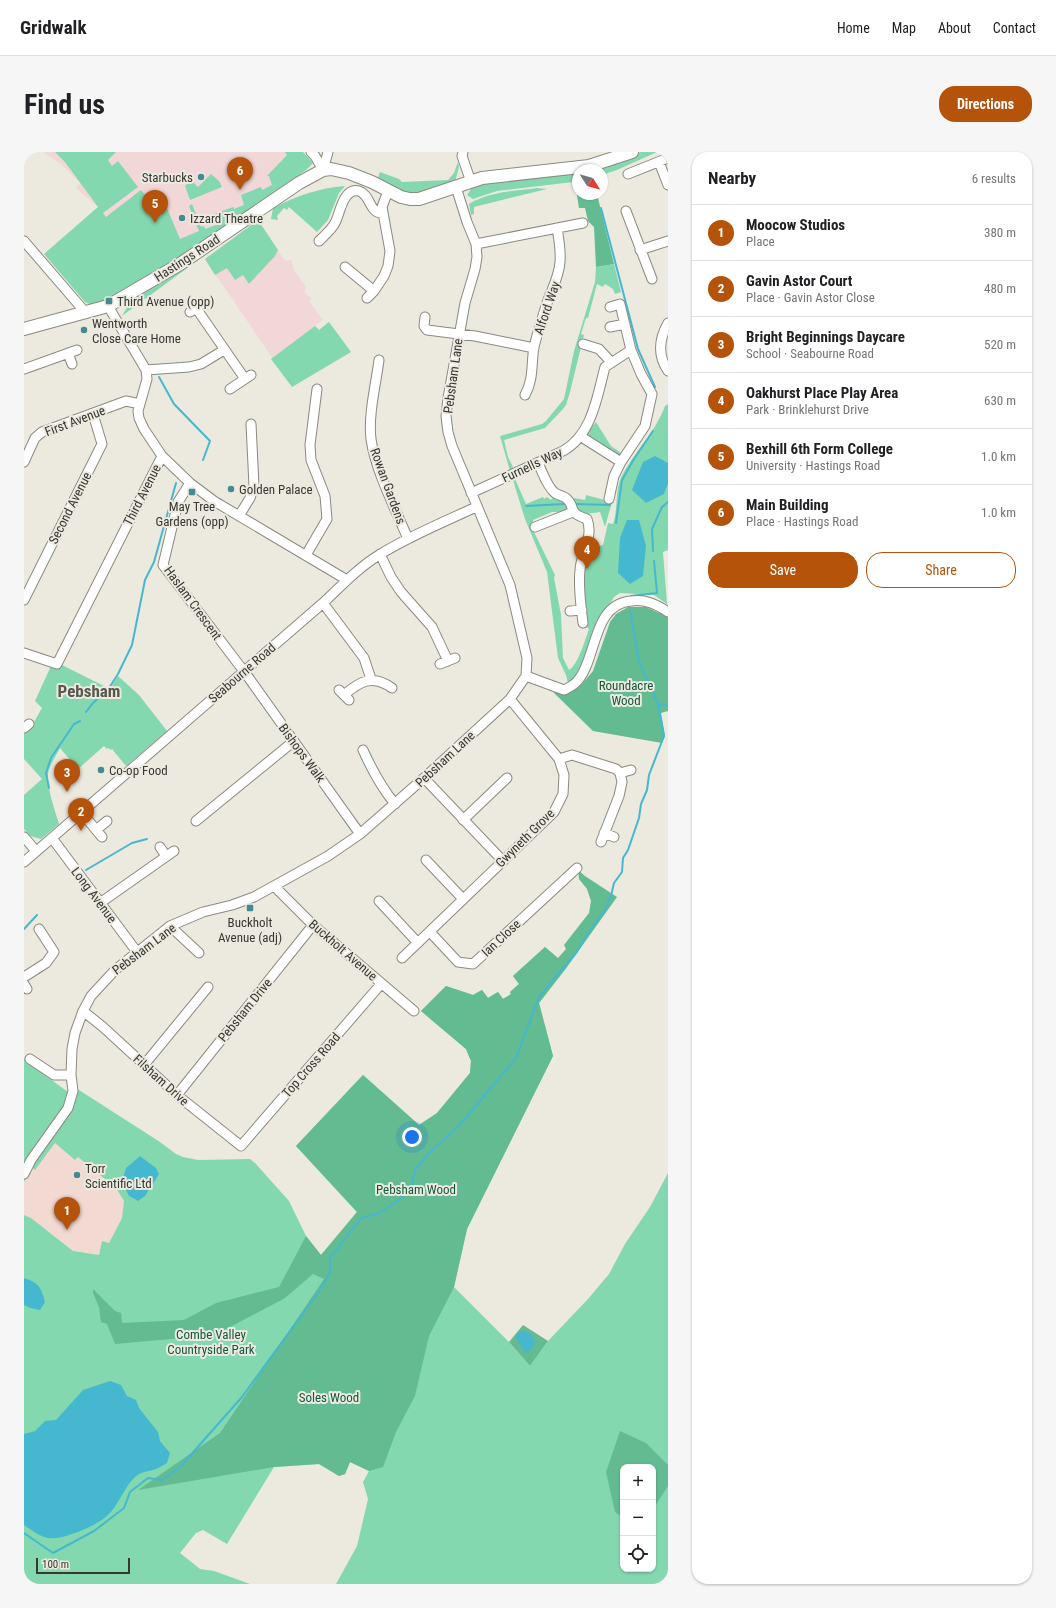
<!DOCTYPE html>
<meta charset="utf-8">
<style>
:root{--surface:#fff;--page:#f6f6f6;--text:#202124;--muted:#757577;--line:#e0e0e0;--accent:#b45309}
body{margin:0;font-family:"Roboto Condensed",sans-serif;background:var(--page);color:var(--text)}
.controls{position:absolute;right:12px;bottom:12px;display:grid;overflow:hidden;border-radius:8px;box-shadow:0 1px 3px #0004}
.controls button{width:36px;height:36px;display:grid;place-items:center;padding:0;border:0;border-bottom:1px solid var(--line);background:var(--surface);color:var(--text);font:20px sans-serif}
.compass{position:absolute;left:548px;top:12px;width:36px;height:36px;border-radius:50%;background:var(--surface);box-shadow:0 1px 3px #0004;rotate:127deg}
.scale{position:absolute;left:12px;bottom:10px;width:94px;box-sizing:border-box;padding-left:4px;border:2px solid #383733;border-top:0;font-size:11px;line-height:14px;white-space:nowrap;color:#383733;-webkit-text-stroke:3px #ece9df;paint-order:stroke}
.you{position:absolute;left:388px;top:985px;width:14px;height:14px;margin:-10px;border:3px solid #fff;border-radius:50%;background:#1a73e8;box-shadow:0 0 0 6px #1a73e833}
.badge{display:grid;place-items:center;width:26px;height:26px;border-radius:50%;background:var(--accent);color:#fff;font-size:13px;font-weight:700}
.pin{position:absolute;translate:-50% -33px;filter:drop-shadow(0 1px 2px #0008)}
.pin::after{content:'';position:absolute;top:21px;width:14px;height:12px;background:inherit;clip-path:polygon(0 0,100% 0,50% 100%)}
.list{margin:0;padding:0;list-style:none}
h2{display:flex;justify-content:space-between;align-items:center;height:52px;margin:0;padding:0 16px;font-size:17px}
h2 small{font-size:13px;font-weight:400;color:var(--muted)}
.list li{display:grid;grid-template-columns:26px 1fr auto;gap:12px;align-items:center;box-sizing:border-box;height:56px;padding:0 16px;border-top:1px solid var(--line)}
.list b{display:block;font-size:15px;white-space:nowrap}
.list p{margin:0;font-size:13px;white-space:nowrap;color:var(--muted)}
.list em{font-size:13px;font-style:normal;color:var(--muted)}
.actions{display:flex;gap:8px;padding:12px 16px}
.actions a{flex:1;padding:9px 0;border:1px solid var(--accent);border-radius:16px;text-align:center;font-size:14px;color:var(--accent)}
.actions .main{background:var(--accent);color:#fff}
.icon{flex:none;width:22px;height:22px;fill:none;stroke:currentColor;stroke-width:2;stroke-linecap:round;stroke-linejoin:round}
.map{position:relative;flex:none;width:644px;height:1432px;overflow:hidden;border-radius:16px}
header{display:flex;align-items:center;gap:24px;box-sizing:border-box;height:56px;padding:0 20px;background:var(--surface);border-bottom:1px solid var(--line)}
header strong{font-size:19px}
nav{display:flex;gap:22px;margin-inline-start:auto;font-size:14px}
.intro{display:flex;align-items:center;justify-content:space-between;box-sizing:border-box;height:96px;padding:0 24px}
h1{margin:0;font-size:28px}
.button{padding:10px 18px;border-radius:16px;background:var(--accent);color:#fff;font-size:14px;font-weight:700}
main{display:flex;gap:24px;padding:0 24px}
aside{flex:1;background:var(--surface);border-radius:16px;box-shadow:0 1px 3px #0004}
.map>svg:first-child{display:block}
.industrial{fill:#f2d9d1}
.education{fill:#f2d7d8}
.green{fill:#84d8af;fill-rule:evenodd}
.forest{fill:#62bb91}
.water{fill:#45b8d0}
.lines{fill:none;stroke-linecap:round;stroke-linejoin:round}
.stream{stroke:#45b8d0;stroke-width:2}
.minor-casing{stroke:#8b8980;stroke-width:11}
.major-casing{stroke:#8b8980;stroke-width:14}
.minor{stroke:#fff;stroke-width:9}
.major{stroke:#fff;stroke-width:12}
.poi-dot{fill:#438a92;stroke:#ece9df;stroke-width:1.5}
.labels{text-anchor:middle;dominant-baseline:central;stroke-width:4;stroke-linejoin:round;paint-order:stroke}
.poi-label{font-size:13px;fill:#383733;stroke:#ece9df;text-anchor:start}
.street-label{font-size:13px;fill:#383733;stroke:#ece9df}
.park-label{font-size:13px;fill:#11583c;stroke:#ece9df}
.district-label{font-size:17px;font-weight:bold;fill:#58564e;stroke:#ece9df}
</style>
<header>
<strong>Gridwalk</strong>
<nav><a>Home</a><a>Map</a><a>About</a><a>Contact</a></nav>
</header>
<div class="intro"><h1>Find us</h1><a class="button">Directions</a></div>
<main>
<div class="map">
<svg width="644" height="1432" viewBox="0 0 644 1432">
<rect width="100%" height="100%" fill="#ece9df"/>
<path class="industrial" d="M31 991 51 1008 54 1005 63 1011 92 1036 100 1049 98 1066 85 1091 78 1090 75 1103 49 1099 7 1066 0 1063V1030L8 1014 17 1010Z"/>
<path class="education" d="M19 0H279L289 11 282 18 137 118 79 149 64 152 20 102 74 55 52 36 56 31 38 13Z
M234 68 261 109 267 108 270 118 282 135 280 140 288 147 285 149 299 168 291 174 295 178 305 170 327 200 268 235 181 107Z"/>
<path class="green" d="M31 0H92L84 8 88 14 94 9 114 35 79 61 82 65 117 38 127 50 132 52 140 49 156 87 175 79 165 54 168 52 177 75 180 74 181 77 192 73 188 63 209 55 210 57 220 53 217 43 237 35 238 38 248 33 245 24H243L263 3 261 0H279L289 11 282 18 137 118 79 149 67 153 61 150 20 102 74 55 41 10Z
M617 0H633L593 18 578 23V18H567Z
M434 10 435 15 431 30 385 44 353 29 356 20 375 27 378 30 424 28 430 21Z
M554 19V29L549 30 473 39 449 47 443 43 449 34 460 32Z
M187 22 195 29 198 35 166 48 161 34 167 28 174 35Z
M321 34 315 41 304 68 293 80 265 55 263 58 260 56 253 64 254 68 247 67 249 56C272 44 295 36 321 34Z
M513 36 523 37 450 55V62L447 63 445 52C464 40 491 39 513 36Z
M234 64 98 164 110 143Z
M234 68 254 98 251 104 225 132 219 123 211 128 203 116 191 123 181 107Z
M590 112 597 140 591 142 589 137 581 132 579 135 573 132 564 166H562L557 182 560 183 546 240 542 253 539 257 521 276 480 288 484 305 489 315 486 319 476 284 518 272 522 269 540 247 550 199 571 130 572 115Z
M305 170 327 200 268 235 247 207 291 174 295 178Z
M644 252V398L639 400 643 452 630 443 596 441 590 445 573 473 557 515 550 529 544 531 542 523 534 506 523 420 501 367 489 328 491 327 502 352 519 345 520 347 523 345 527 348 529 345 542 351 545 357 537 360H528L509 368 510 372 509 378 531 423 530 426 537 463 539 506 545 518C554 513 561 488 565 477L561 474 558 423 565 400 569 399 570 395 579 393 584 371 589 372C594 358 591 340 597 326 609 301 631 281 641 254Z
M572 270 587 294 600 303 597 305 561 283Z
M562 343 588 350 581 375 576 360 556 363 549 351 550 346 561 348Z
M38 513 86 537 94 524 115 543 143 579 102 614 88 597 87 598 84 596 83 597 80 594 54 617 36 596C32 604 25 614 24 622 23 637 31 658 35 672L17 687 6 684 0 677V643L18 627 0 607V581L10 570 18 556 11 549 27 514 30 516H36Z
M521 795 543 815 515 851 529 904 443 1077 430 1135 485 1190 506 1214 524 1189 564 1147 585 1122 601 1092 626 1055 644 1021V1432H312L333 1394 344 1347 339 1330 345 1319 326 1310 321 1322 315 1324 295 1312 250 1315 203 1392 179 1378 172 1381 156 1401 176 1417 190 1419 226 1432H0V1063L7 1066 49 1099 75 1103 78 1089 85 1091 98 1066 100 1049 92 1036 54 1005 51 1008 31 991 11 1018 8 1015 0 1030V906L11 916 44 940 55 938 136 990 152 1002 159 1005 174 1008 226 1007 231 1011 265 1049 282 1084 297 1103 333 1060 272 994 339 923 395 973 413 961 446 921 447 909 442 897 397 859 422 834 449 843 458 838 464 846 474 840 479 847 487 842 486 840 495 832 489 824ZM599 1315H629V1417H599Z"/>
<path class="forest" d="M551 31H554V42H573L590 112 572 115 570 75 564 69 561 56H555Z
M604 455H622L644 465V559L637 561 641 584 638 591 569 579 529 540 539 542 558 532 569 519 586 470 592 462Z
M554 718 561 724 593 745 543 815 515 851 529 904 443 1077 430 1135 405 1184 391 1244 372 1280 359 1315 345 1319 326 1310 321 1322 315 1324 295 1312 250 1315 114 1338 196 1281 300 1127 289 1122 261 1146 191 1183 91 1192 83 1172 77 1170 75 1155 69 1141V1137L91 1159 97 1161 98 1171 160 1168 192 1151 255 1135 282 1084 297 1103 333 1060 272 994 339 923 395 973 413 961 446 921 447 909 442 897 397 859 422 834 449 843 458 838 464 846 474 840 479 847 487 842 486 840 495 832 489 824 521 795 534 806 542 797 540 793 565 761 567 749 563 737 555 727Z
M499 1173 524 1189 506 1214 485 1190Z
M596 1279 622 1291 644 1313V1334L629 1357V1315H599V1366L591 1360 582 1320Z"/>
<path class="water" d="M631 304 644 311V331L640 342 622 351 608 338 619 310Z
M603 368H615L622 394 619 424 606 432 594 421 596 386Z
M116 1004 132 1016 135 1022 121 1044 114 1049 105 1044 98 1030 102 1016Z
M0 1126C15 1131 17 1135 21 1150L16 1158 6 1156 0 1153Z
M499 1179C506 1180 510 1185 511 1192L505 1199 501 1201 492 1185 493 1181Z
M86 1229 97 1233 103 1244 112 1248 115 1256 134 1280 136 1289 146 1301 143 1311C140 1313 136 1315 132 1317 124 1320 117 1319 110 1326 99 1337 95 1353 83 1364 74 1373 37 1389 24 1386 14 1384 8 1378 0 1373V1282L11 1279 21 1269 32 1268 59 1238Z"/>
<g class="lines">
<path class="stream" d="M577 56 614 197 631 235
M135 225 150 252 186 289 179 308
M551 352 586 353
M502 354 540 352
M592 371 598 328 610 307 629 279
M629 399 628 377 638 355 644 350
M607 444 633 441 630 409
M634 552 644 553
M62 560 69 551 85 536 94 522 108 493 121 428 130 410 152 331
M25 636 22 621 27 606 50 572 56 569
M62 718 108 691 123 687
M0 777 13 763
M0 1381 29 1401 70 1379 100 1356 106 1340 124 1326 138 1328 156 1315 218 1245 293 1142 306 1121V1106L337 1066 356 1061 386 1040 391 1018 406 1000 434 975 492 906 515 845 552 801 569 774 580 760 587 744 590 731 598 720 599 706 604 698 615 666 617 652 623 638 625 623 640 584 634 552 615 509 606 459"/>
<defs>
<path id="minor" d="M287 0 291 4 299 18
M439 0 438 4 447 30
M635 10 644 33
M299 18 304 0
M604 22 644 6
M602 59 628 127
M0 89 62 161
M295 89C300 84 308 77 311 71 316 62 319 35 335 39 347 43 345 61 358 61
M452 92 559 71
M616 98 644 89
M321 115 350 139 343 146
M350 139 360 124 364 114 366 99 358 55 364 39
M84 154 122 218 123 227 114 259 115 266 120 277 138 304 166 331 190 349 323 428
M172 156 221 227
M166 160 179 151
M401 165 400 174 403 178 451 184 510 196
M644 171C635 187 633 203 644 219
M586 175 601 172
M559 192 575 197 587 210
M44 201 48 212
M355 208C352 232 344 263 347 287 351 318 372 358 384 387
M0 217 53 198
M122 218 165 215 177 212 200 198
M206 237 227 223
M501 243C510 227 507 211 510 195 514 179 519 163 524 148 529 135 535 124 536 110 537 98 535 88 533 76
M556 284 597 310
M0 310 11 286 18 280 102 249 116 252
M514 311C518 319 523 335 531 341 534 343 539 344 542 346 553 356 542 360 563 367 570 385 557 400 556 418 554 436 557 454 559 471
M166 331 154 350 139 413 222 522 336 682
M447 341 539 299C568 283 573 245 581 215L607 198 596 152 586 155
M585 347 590 324 597 310 621 274 628 242 617 222 607 198
M215 364 226 346 230 334 227 272
M511 375 549 360
M356 402 367 425 377 440 408 475 424 509
M282 403 303 367 301 344 287 308 286 293 293 237
M0 448 78 292 69 262
M299 451 340 506 347 527
M546 459 558 458
M0 501 33 512 138 304
M416 512 431 506
M502 524 540 538C546 535 551 533 555 527 573 504 569 452 607 449 621 447 632 452 644 460
M315 538 325 548
M320 543C336 529 349 522 368 536
M0 576 5 572
M339 598C348 618 357 635 371 652
M535 607 548 603 592 617 596 621 598 630 595 644 577 690
M596 621 607 618
M400 626 479 709
M58 661 78 685
M439 668 483 626
M172 669 270 589
M72 678 83 669
M580 681 590 685
M0 685 12 699
M28 686 113 800
M136 695 142 704
M402 708 439 747
M0 710 299 451C317 434 334 416 355 403 385 384 420 370 452 355
M250 734 289 773 390 859
M355 749 394 791
M76 751 150 699
M146 774 175 801
M406 780 434 810 449 812 553 716
M378 806 530 660 539 642 540 623 535 607 486 547
M0 825 22 811 30 800 15 777
M0 832 3 837
M59 859 79 875 153 943 217 994 357 832
M6 907 30 923H47
M120 913 184 835
M153 943 289 773
M0 1022 7 1008 44 956 49 939 47 923 48 897 51 881 59 859 67 844 91 818 146 774 179 760 208 753 230 745 304 704 336 682 400 626 486 547 502 524 503 506 486 433 428 294 424 280 422 264 424 246 441 151 451 117 453 105 452 92 443 70 432 35"/>
<path id="major" d="M0 177 84 154 156 112 275 31 299 18 307 17 325 21 348 30 377 45 386 47H395L458 26 565 14 608 0"/>
</defs>
<use href="#minor" class="minor-casing"/>
<use href="#major" class="major-casing"/>
<use href="#minor" class="minor"/>
<use href="#major" class="major"/>
</g>
<g class="poi-dot">
<circle cx="177" cy="25" r="4"/>
<circle cx="158" cy="66" r="4"/>
<rect x="81" y="145" width="8" height="8" rx="2"/>
<circle cx="60" cy="178" r="4"/>
<circle cx="207" cy="337" r="4"/>
<rect x="164" y="336" width="8" height="8" rx="2"/>
<circle cx="77" cy="618" r="4"/>
<rect x="222" y="752" width="8" height="8" rx="2"/>
<circle cx="53" cy="1023" r="4"/>
</g>
<g class="labels">
<g class="poi-label">
<text x="169" y="25" text-anchor="end">Starbucks</text>
<text x="166" y="66">Izzard Theatre</text>
<text x="93" y="149">Third Avenue (opp)</text>
<text x="68" y="171">Wentworth<tspan x="68" dy="15">Close Care Home</tspan></text>
<text x="215" y="337">Golden Palace</text>
<text x="168" y="354" text-anchor="middle">May Tree<tspan x="168" dy="15">Gardens (opp)</tspan></text>
<text x="85" y="618">Co-op Food</text>
<text x="226" y="770" text-anchor="middle">Buckholt<tspan x="226" dy="15">Avenue (adj)</tspan></text>
<text x="61" y="1016">Torr<tspan x="61" dy="15">Scientific Ltd</tspan></text>
</g>
<g class="street-label">
<text transform="translate(163 106) rotate(-33)">Hastings Road</text>
<text transform="translate(523 156) rotate(-71)">Alford Way</text>
<text transform="translate(429 224) rotate(-82)">Pebsham Lane</text>
<text transform="translate(51 269) rotate(-21)">First Avenue</text>
<text transform="translate(508 313) rotate(-25)">Furnells Way</text>
<text transform="translate(364 334) rotate(70)">Rowan Gardens</text>
<text transform="translate(118 343) rotate(-63)">Third Avenue</text>
<text transform="translate(46 356) rotate(-63)">Second Avenue</text>
<text transform="translate(169 451) rotate(54)">Haslam Crescent</text>
<text transform="translate(218 521) rotate(-41)">Seabourne Road</text>
<text transform="translate(278 601) rotate(54)">Bishops Walk</text>
<text transform="translate(421 607) rotate(-43)">Pebsham Lane</text>
<text transform="translate(501 686) rotate(-45)">Gwyneth Grove</text>
<text transform="translate(70 743) rotate(53)">Long Avenue</text>
<text transform="translate(477 786) rotate(-43)">Ian Close</text>
<text transform="translate(120 797) rotate(-37)">Pebsham Lane</text>
<text transform="translate(319 798) rotate(41)">Buckholt Avenue</text>
<text transform="translate(221 858) rotate(-51)">Pebsham Drive</text>
<text transform="translate(287 913) rotate(-49)">Top Cross Road</text>
<text transform="translate(137 928) rotate(42)">Filsham Drive</text>
</g>
<g class="park-label">
<text x="602" y="533">Roundacre<tspan x="602" dy="15">Wood</tspan></text>
<text x="392" y="1037">Pebsham Wood</text>
<text x="187" y="1182">Combe Valley<tspan x="187" dy="15">Countryside Park</tspan></text>
<text x="305" y="1245">Soles Wood</text>
</g>
<g class="district-label">
<text x="65" y="539">Pebsham</text>
</g>
</g>
</svg>
<div class="controls">
<button>+</button>
<button>−</button>
<button><svg class="icon" aria-label="locate" viewBox="0 0 24 24"><circle cx="12" cy="12" r="6"/><path d="M12 2v4M12 18v4M2 12h4M18 12h4"/></svg></button>
</div>
<svg class="compass" viewBox="-18 -18 36 36"><path d="M0-13l5 13h-10z" fill="#e53935"/><path d="M0 13l5-13h-10z" fill="#757577"/></svg>
<div class="scale">100 m</div>
<div class="you"></div>
<div class="pin badge" style="left:43px;top:1078px">1</div>
<div class="pin badge" style="left:57px;top:679px">2</div>
<div class="pin badge" style="left:43px;top:640px">3</div>
<div class="pin badge" style="left:563px;top:417px">4</div>
<div class="pin badge" style="left:131px;top:71px">5</div>
<div class="pin badge" style="left:216px;top:38px">6</div>
</div>
<aside>
<h2>Nearby<small>6 results</small></h2>
<ul class="list">
<li><span class="badge">1</span><div><b>Moocow Studios</b><p>Place</p></div><em>380 m</em></li>
<li><span class="badge">2</span><div><b>Gavin Astor Court</b><p>Place · Gavin Astor Close</p></div><em>480 m</em></li>
<li><span class="badge">3</span><div><b>Bright Beginnings Daycare</b><p>School · Seabourne Road</p></div><em>520 m</em></li>
<li><span class="badge">4</span><div><b>Oakhurst Place Play Area</b><p>Park · Brinklehurst Drive</p></div><em>630 m</em></li>
<li><span class="badge">5</span><div><b>Bexhill 6th Form College</b><p>University · Hastings Road</p></div><em>1.0 km</em></li>
<li><span class="badge">6</span><div><b>Main Building</b><p>Place · Hastings Road</p></div><em>1.0 km</em></li>
</ul>
<div class="actions"><a class="main">Save</a><a>Share</a></div>
</aside>
</main>
